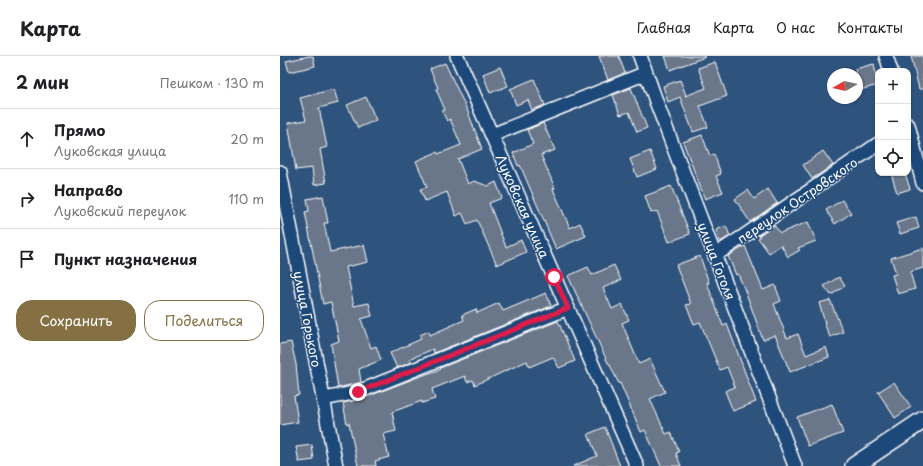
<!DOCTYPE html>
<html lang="ru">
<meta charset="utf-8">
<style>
:root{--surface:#fff;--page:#f2f2f2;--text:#202124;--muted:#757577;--line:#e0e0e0;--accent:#847042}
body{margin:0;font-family:"Playpen Sans",sans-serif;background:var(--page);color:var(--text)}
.controls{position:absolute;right:12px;top:12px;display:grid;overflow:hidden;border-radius:8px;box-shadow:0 1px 3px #0004}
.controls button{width:36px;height:36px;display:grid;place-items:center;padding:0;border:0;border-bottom:1px solid var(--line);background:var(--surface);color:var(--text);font:20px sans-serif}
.compass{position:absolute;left:547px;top:12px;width:36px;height:36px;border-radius:50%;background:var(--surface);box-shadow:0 1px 3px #0004;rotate:261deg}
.stop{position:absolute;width:12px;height:12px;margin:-9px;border:3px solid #e11d48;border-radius:50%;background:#fff}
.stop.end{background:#e11d48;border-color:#fff;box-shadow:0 1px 4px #0008}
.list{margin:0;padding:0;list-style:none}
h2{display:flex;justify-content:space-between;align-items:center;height:52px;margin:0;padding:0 16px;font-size:17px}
h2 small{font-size:13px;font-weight:400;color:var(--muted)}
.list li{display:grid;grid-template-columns:26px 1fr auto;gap:12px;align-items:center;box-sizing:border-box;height:60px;padding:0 16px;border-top:1px solid var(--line)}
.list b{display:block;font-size:15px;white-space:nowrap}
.list p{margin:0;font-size:13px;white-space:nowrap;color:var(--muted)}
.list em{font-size:13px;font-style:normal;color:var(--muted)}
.actions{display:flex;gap:8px;padding:12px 16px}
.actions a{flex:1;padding:9px 0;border:1px solid var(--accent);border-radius:16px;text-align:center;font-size:14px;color:var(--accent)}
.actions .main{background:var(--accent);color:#fff}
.icon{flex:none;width:22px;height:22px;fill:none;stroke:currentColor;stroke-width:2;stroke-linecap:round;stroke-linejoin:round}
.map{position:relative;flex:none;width:643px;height:410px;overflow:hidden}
header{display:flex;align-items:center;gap:24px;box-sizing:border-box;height:56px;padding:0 20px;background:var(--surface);border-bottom:1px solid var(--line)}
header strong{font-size:19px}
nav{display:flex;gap:22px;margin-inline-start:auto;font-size:14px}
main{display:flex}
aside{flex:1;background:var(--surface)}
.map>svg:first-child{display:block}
.building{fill:#6b778a;stroke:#fff}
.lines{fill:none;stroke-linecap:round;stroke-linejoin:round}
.minor-casing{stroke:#fff;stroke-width:16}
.tertiary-casing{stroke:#fff;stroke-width:20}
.minor{stroke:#1f4a7a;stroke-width:13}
.tertiary{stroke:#1f4a7a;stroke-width:17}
.route{stroke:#e11d48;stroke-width:5}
.labels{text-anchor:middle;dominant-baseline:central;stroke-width:3;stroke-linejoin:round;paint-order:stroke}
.street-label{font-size:13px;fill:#fff;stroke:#1f4a7a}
</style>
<header>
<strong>Карта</strong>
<nav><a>Главная</a><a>Карта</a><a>О нас</a><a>Контакты</a></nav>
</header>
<main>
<aside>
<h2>2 мин<small>Пешком · 130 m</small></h2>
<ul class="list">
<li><svg class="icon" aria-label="ahead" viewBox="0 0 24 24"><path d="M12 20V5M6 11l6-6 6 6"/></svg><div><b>Прямо</b><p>Луковская улица</p></div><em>20 m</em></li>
<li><svg class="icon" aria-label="right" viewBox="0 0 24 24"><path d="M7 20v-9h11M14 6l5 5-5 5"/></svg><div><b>Направо</b><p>Луковский переулок</p></div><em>110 m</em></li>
<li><svg class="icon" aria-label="arrive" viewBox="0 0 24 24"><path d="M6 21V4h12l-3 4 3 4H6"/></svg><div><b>Пункт назначения</b></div></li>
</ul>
<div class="actions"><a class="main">Сохранить</a><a>Поделиться</a></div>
</aside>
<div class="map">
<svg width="643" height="410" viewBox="0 0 643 410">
<rect width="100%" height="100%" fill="#2e537d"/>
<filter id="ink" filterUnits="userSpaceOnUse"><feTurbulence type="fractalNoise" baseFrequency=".025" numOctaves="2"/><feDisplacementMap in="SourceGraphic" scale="8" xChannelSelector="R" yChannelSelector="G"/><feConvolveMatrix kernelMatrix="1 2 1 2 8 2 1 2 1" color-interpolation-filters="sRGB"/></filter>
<g filter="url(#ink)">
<path class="building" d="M29 0H33L35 10 9 16 6 5Z
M319 0H339L345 17 328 24Z
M385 0H424L425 1 390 14Z
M631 0H643V33H639Z
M435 6 447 40 420 50 428 71 413 76 400 41 388 46 383 30 400 24 406 39 405 40 426 32 418 12Z
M165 7 188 56 202 93 178 103 188 128 194 125 208 130 216 126 222 142 209 147 226 191 241 184 246 196 217 209 197 164 187 168 182 157 176 160 167 136 145 145 140 133 147 131 136 105 157 96 158 98 181 89 170 63 167 65 162 55 165 54 156 33 158 32 150 13Z
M594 8 598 29 580 34 575 13Z
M220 11 228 30 210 37 203 18Z
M254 23 265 49 252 54 248 44 236 49 230 33Z
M351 32 367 72 357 76 349 56 340 59 333 39Z
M54 33 58 47 39 52 47 91 40 93 46 127 34 129 32 112 16 114 8 67 26 64 20 42Z
M86 41 96 64 78 72 67 49Z
M263 67 275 94 261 99 275 132 273 133 290 172 300 167 306 180 276 193 240 109 238 110 233 97 253 88 247 74Z
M422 79 430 100 434 98 441 118 436 120 443 136 425 143 403 86Z
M370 95 377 113 357 121 350 103Z
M543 95 553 109 532 123 523 109Z
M611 117H625L630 133 617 137Z
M391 130 410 178 389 186 377 155 371 157 365 140Z
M488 133 497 147 470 166 455 143 468 134 474 143Z
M43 140 48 167H44L50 196 84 189 88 206 66 211 74 250 89 247 92 260 81 263 91 292 96 290 101 304 79 313 81 326 58 332 51 288 59 285 51 246 43 248 25 156 29 155 27 143Z
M562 144 571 157 555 168 546 154Z
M636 161 639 172 620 178 616 167Z
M528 166 536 185 518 192 520 194 508 201 501 189 489 197 478 182 480 181 479 179 494 169 500 177Z
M446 170 450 180 440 186 436 174Z
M465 190 483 234 495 229 501 245 494 248 507 282 518 278 526 299 546 291 549 301 510 316 495 279 483 284 466 237 458 218 456 219 448 200Z
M643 192V212L630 216 635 233 618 238 612 219 616 218 611 202Z
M420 200 429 227H427L443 270 447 268 476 346 453 355 445 335 455 331 447 311 440 314 420 266 414 268 406 249 411 248 396 209Z
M334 209 341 224 323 232 332 253 342 248 349 264 342 267 359 308 370 303 385 336 370 343 386 378 391 376 399 396 396 397 401 410H381L365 374 361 376 340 327 339 328 329 307H328L288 220 308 211 312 219Z
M559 221 565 230 551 239 544 230Z
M266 237 271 250 154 297 153 293 130 303 132 306 117 312 110 297 141 283 140 279 149 275 150 279 184 264 182 259 196 253 197 257 219 247 223 255Z
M550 244 563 276 550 281 544 267H545L539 247Z
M278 265 295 305 279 312 273 301 249 311 247 305 195 329 193 324 187 326 185 320 152 333 155 343 142 347V345L112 356 116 375 103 378 109 401 95 405 96 410H78L69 367 67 368 63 347 81 343 138 321 161 313 160 312Z
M11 286 16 308 19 339 14 340 18 366 0 369V288Z
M614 326 631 351 615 362 598 336Z
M552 348 563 377 528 390 517 361Z
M325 371 340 410H293L317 400 308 378Z
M32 389 34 404 19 406 16 391Z"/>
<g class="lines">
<defs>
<path id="minor" d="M177 0 357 410
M360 0 377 48 515 410
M606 0 611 15
M628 69 643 127
M212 79 366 17
M0 116 56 410
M435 199 461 182 598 88
M44 343 78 336 288 252"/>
<path id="tertiary" d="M574 410 643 364"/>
</defs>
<use href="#minor" class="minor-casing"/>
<use href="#tertiary" class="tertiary-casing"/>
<use href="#minor" class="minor"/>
<use href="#tertiary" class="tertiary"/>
</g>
</g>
<g class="lines" filter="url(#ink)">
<path class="route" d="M78 336 288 252 274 221"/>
</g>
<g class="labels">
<g class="street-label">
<text transform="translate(517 144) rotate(-34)">переулок Островского</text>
<text transform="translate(243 150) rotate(66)">Луковская улица</text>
<text transform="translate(437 205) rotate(69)">улица Гоголя</text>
<text transform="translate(28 263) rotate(79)">улица Горького</text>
</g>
</g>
</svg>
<div class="controls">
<button>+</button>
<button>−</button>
<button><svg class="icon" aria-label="locate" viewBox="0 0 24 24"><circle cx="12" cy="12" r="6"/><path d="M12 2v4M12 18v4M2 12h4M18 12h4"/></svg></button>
</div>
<svg class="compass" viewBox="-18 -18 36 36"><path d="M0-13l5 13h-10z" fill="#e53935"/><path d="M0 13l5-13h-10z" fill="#757577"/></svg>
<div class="stop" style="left:274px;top:221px"></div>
<div class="stop end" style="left:78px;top:336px"></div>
</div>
</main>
